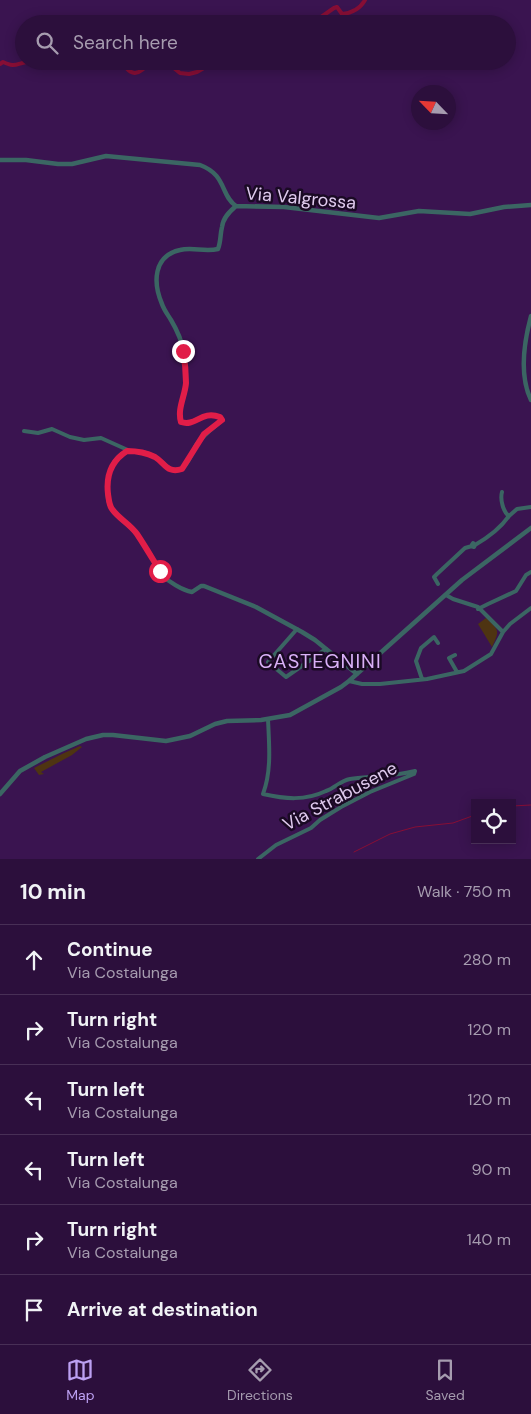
<!DOCTYPE html>
<meta charset="utf-8">
<style>
:root{--surface:#2c0f3c;--page:#341843;--text:#f1f3f6;--muted:#a69caf;--line:#482f56;--accent:#bca0f2}
body{margin:0;font-family:"DM Sans",sans-serif;background:var(--page);color:var(--text)}
.controls{position:absolute;right:15px;bottom:15px;display:grid;overflow:hidden;border-radius:0px;box-shadow:0 2px 12px #0003}
.controls button{width:45px;height:45px;display:grid;place-items:center;padding:0;border:0;border-bottom:1px solid var(--line);background:var(--surface);color:var(--text);font:25px sans-serif}
.compass{position:absolute;left:411px;top:85px;width:45px;height:45px;border-radius:50%;background:var(--surface);box-shadow:0 2px 12px #0003;rotate:295deg}
.stop{position:absolute;width:15px;height:15px;margin:-11px;border:4px solid #e11d48;border-radius:50%;background:#fff}
.stop.end{background:#e11d48;border-color:#fff;box-shadow:0 1px 5px #0008}
.list{margin:0;padding:0;list-style:none}
h2{display:flex;justify-content:space-between;align-items:center;height:65px;margin:0;padding:0 20px;font-size:21px}
h2 small{font-size:16px;font-weight:400;color:var(--muted)}
.list li{display:grid;grid-template-columns:32px 1fr auto;gap:15px;align-items:center;box-sizing:border-box;height:70px;padding:0 20px;border-top:1px solid var(--line)}
.list b{display:block;font-size:19px;white-space:nowrap}
.list p{margin:0;font-size:16px;white-space:nowrap;color:var(--muted)}
.list em{font-size:16px;font-style:normal;color:var(--muted)}
.icon{flex:none;width:28px;height:28px;fill:none;stroke:currentColor;stroke-width:2;stroke-linecap:round;stroke-linejoin:round}
.map{position:relative;flex:none;width:531px;height:859px;overflow:hidden}
.search{position:absolute;background:var(--surface);box-shadow:0 2px 12px #0003;left:15px;right:15px;top:15px;height:55px;display:flex;align-items:center;gap:12px;box-sizing:border-box;padding:0 18px;border-radius:28px;color:var(--muted);font-size:19px}
.sheet{height:485px;background:var(--surface)}
nav{display:flex;justify-content:space-around;align-items:center;box-sizing:border-box;height:70px;border-top:1px solid var(--line);background:var(--surface);font-size:14px;color:var(--muted)}
nav a{display:grid;justify-items:center;gap:2px}
nav .on{color:var(--accent)}
.map>svg:first-child{display:block}
.green{fill:#4e3412}
.lines{fill:none;stroke-linecap:round;stroke-linejoin:round}
.stream{stroke:#870e35;stroke-width:1}
.canal{stroke:#870e35;stroke-width:4}
.minor{stroke:#3b6663;stroke-width:4}
.tertiary{stroke:#3b6663;stroke-width:4.5}
.route{stroke:#e11d48;stroke-width:6}
.labels{text-anchor:middle;dominant-baseline:central;stroke-width:5;stroke-linejoin:round;paint-order:stroke}
.street-label{font-size:18px;fill:#e0cbef;stroke:#1a0a24}
.quarter-label{font-size:20px;letter-spacing:1px;fill:#d9b0f7;stroke:#1a0a24}
</style>
<div class="map">
<svg width="531" height="859" viewBox="0 0 531 859">
<rect width="100%" height="100%" fill="#3a1450"/>
<path class="green" d="M486 618C499 630 500 630 492 647L478 624Z
M80 746 82 747 72 755 41 772 44 774 39 775 34 768 64 753Z"/>
<g class="lines">
<path class="stream" d="M512 806 531 805
M354 852 390 834 415 827 453 823 475 815"/>
<path class="canal" d="M311 24 334 8 337 7 342 14C352 13 360 9 365 0
M102 61H108
M121 61C126 68 132 78 142 70 146 67 146 64 151 61
M151 61 170 65 180 73 189 74 197 72 216 61
M0 64 3 62C14 67 14 65 26 62 32 64 35 68 40 61"/>
<path class="minor" d="M24 431 38 433 52 429 70 437 84 440 101 438 130 451
M502 492C500 499 503 512 509 516L517 509 531 507
M473 543 475 545 474 547 471 546Z
M475 545C489 537 500 529 509 516
M438 584 434 577 437 574 465 548 472 546
M446 595 453 599 478 607 503 632 510 624 531 608
M478 609 488 604 516 591 526 575 531 572
M297 629 268 662 286 677 326 649
M455 655 449 658 457 672
M422 679 416 661 421 648 434 637 438 643
M349 681 362 684H380L427 679 464 671 491 654 503 632
M258 859 276 845 311 828 320 820 341 807 370 792 414 774 415 771C406 773 397 775 388 775 375 777 363 777 350 779 340 781 335 788 326 791 305 801 285 799 263 794 272 770 269 744 268 719"/>
<path class="tertiary" d="M0 160H26L58 164H72L106 156 200 165C227 175 220 195 236 206L284 207 379 218 419 211 470 214 504 207 531 205
M236 206C229 212 223 218 222 227 220 235 221 241 218 249 205 252 192 247 180 250 153 256 153 283 162 304 164 310 168 315 171 320 177 330 182 342 184 353 186 363 186 374 186 384 185 397 177 409 181 422 196 427 201 410 220 417L222 420C213 428 204 434 197 444 193 450 187 467 181 469 169 474 164 462 155 457 152 455 148 454 145 453 131 450 124 449 115 461 106 474 104 500 114 512 121 520 130 525 136 533 146 546 154 561 162 575 169 582 182 590 192 592L201 586H204L256 607 302 632 315 640 357 674
M531 316C524 342 519 375 531 400
M0 794 20 771 45 757 86 739 103 735H113L166 741 190 736 215 724 227 721 261 720 290 715 341 687 349 681 462 580 531 528"/>
</g>
<g class="lines">
<path class="route" d="M160 571C152 558 145 546 137 534 130 524 119 519 112 509 109 505 109 500 108 494 106 477 111 461 127 451 136 451 147 453 155 457 165 463 167 474 182 469L204 434 222 420 220 417C201 410 196 427 181 422 177 409 185 396 186 383 186 372 185 362 183 351"/>
</g>
<g class="labels">
<g class="street-label">
<text transform="translate(301 198) rotate(5)">Via Valgrossa</text>
<text transform="translate(340 796) rotate(-28)">Via Strabusene</text>
</g>
<g class="quarter-label">
<text x="320" y="661">CASTEGNINI</text>
</g>
</g>
</svg>
<div class="controls">
<button><svg class="icon" aria-label="locate" viewBox="0 0 24 24"><circle cx="12" cy="12" r="6"/><path d="M12 2v4M12 18v4M2 12h4M18 12h4"/></svg></button>
</div>
<svg class="compass" viewBox="-18 -18 36 36"><path d="M0-13l5 13h-10z" fill="#e53935"/><path d="M0 13l5-13h-10z" fill="#a69caf"/></svg>
<div class="stop" style="left:160px;top:571px"></div>
<div class="stop end" style="left:183px;top:351px"></div>
<div class="search"><svg class="icon" aria-label="search" viewBox="0 0 24 24"><circle cx="10" cy="10" r="6"/><path d="M15 15l6 6"/></svg>Search here</div>
</div>
<section class="sheet">
<h2>10 min<small>Walk · 750 m</small></h2>
<ul class="list">
<li><svg class="icon" aria-label="ahead" viewBox="0 0 24 24"><path d="M12 20V5M6 11l6-6 6 6"/></svg><div><b>Continue</b><p>Via Costalunga</p></div><em>280 m</em></li>
<li><svg class="icon" aria-label="right" viewBox="0 0 24 24"><path d="M7 20v-9h11M14 6l5 5-5 5"/></svg><div><b>Turn right</b><p>Via Costalunga</p></div><em>120 m</em></li>
<li><svg class="icon" aria-label="left" viewBox="0 0 24 24"><path d="M17 20v-9H6M10 6l-5 5 5 5"/></svg><div><b>Turn left</b><p>Via Costalunga</p></div><em>120 m</em></li>
<li><svg class="icon" aria-label="left" viewBox="0 0 24 24"><path d="M17 20v-9H6M10 6l-5 5 5 5"/></svg><div><b>Turn left</b><p>Via Costalunga</p></div><em>90 m</em></li>
<li><svg class="icon" aria-label="right" viewBox="0 0 24 24"><path d="M7 20v-9h11M14 6l5 5-5 5"/></svg><div><b>Turn right</b><p>Via Costalunga</p></div><em>140 m</em></li>
<li><svg class="icon" aria-label="arrive" viewBox="0 0 24 24"><path d="M6 21V4h12l-3 4 3 4H6"/></svg><div><b>Arrive at destination</b></div></li>
</ul>
</section>
<nav>
<a class="on"><svg class="icon" aria-label="map" viewBox="0 0 24 24"><path d="M3 6l6-2 6 2 6-2v14l-6 2-6-2-6 2zM9 4v14M15 6v14"/></svg>Map</a>
<a><svg class="icon" aria-label="directions" viewBox="0 0 24 24"><path d="M12 3l9 9-9 9-9-9zM9 14v-3h6M13 9l2 2-2 2"/></svg>Directions</a>
<a><svg class="icon" aria-label="saved" viewBox="0 0 24 24"><path d="M7 4h10v16l-5-4-5 4z"/></svg>Saved</a>
</nav>
